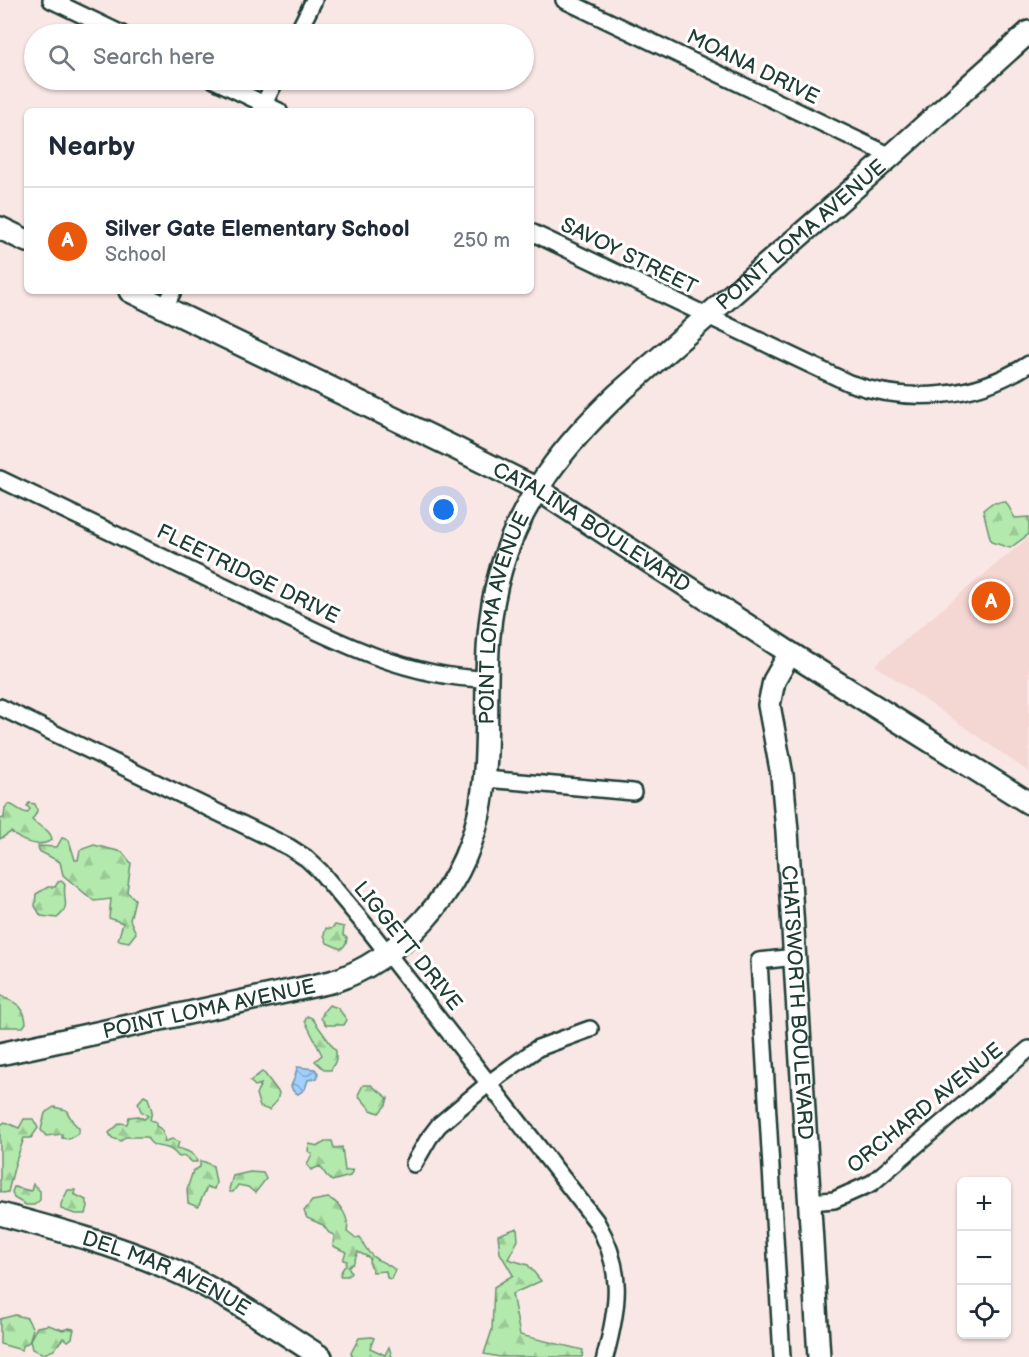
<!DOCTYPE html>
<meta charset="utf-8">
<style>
:root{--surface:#fff;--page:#f6f6f7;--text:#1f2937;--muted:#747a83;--line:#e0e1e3;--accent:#ea580c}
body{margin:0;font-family:"Balsamiq Sans",sans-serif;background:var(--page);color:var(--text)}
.controls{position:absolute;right:18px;bottom:18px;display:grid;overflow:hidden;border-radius:9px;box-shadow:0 2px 4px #0004}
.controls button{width:54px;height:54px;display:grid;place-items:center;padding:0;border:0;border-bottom:2px solid var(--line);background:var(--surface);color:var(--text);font:30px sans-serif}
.you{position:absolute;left:444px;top:510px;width:21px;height:21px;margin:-15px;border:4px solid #fff;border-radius:50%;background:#1a73e8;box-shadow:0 0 0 9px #1a73e833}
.badge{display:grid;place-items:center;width:39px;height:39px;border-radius:50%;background:var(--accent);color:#fff;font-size:20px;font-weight:700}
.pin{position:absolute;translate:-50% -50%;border:3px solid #fff;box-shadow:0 2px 6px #0006}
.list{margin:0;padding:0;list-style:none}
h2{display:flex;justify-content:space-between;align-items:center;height:78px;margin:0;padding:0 24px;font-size:26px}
h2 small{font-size:20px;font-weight:400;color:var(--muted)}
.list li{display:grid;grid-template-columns:39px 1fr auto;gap:18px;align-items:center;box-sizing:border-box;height:108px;padding:0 24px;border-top:2px solid var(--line)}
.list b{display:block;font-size:22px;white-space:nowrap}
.list p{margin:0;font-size:20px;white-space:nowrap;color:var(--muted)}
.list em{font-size:20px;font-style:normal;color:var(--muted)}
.icon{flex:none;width:33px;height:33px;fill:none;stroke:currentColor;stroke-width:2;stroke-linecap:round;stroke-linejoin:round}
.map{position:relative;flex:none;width:1029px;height:1357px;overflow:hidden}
.search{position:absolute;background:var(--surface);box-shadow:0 2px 4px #0004;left:24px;top:24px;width:510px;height:66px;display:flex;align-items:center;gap:15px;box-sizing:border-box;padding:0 21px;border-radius:33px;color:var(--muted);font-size:22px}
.panel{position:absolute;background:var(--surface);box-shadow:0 2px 4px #0004;left:24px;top:108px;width:510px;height:186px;border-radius:9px}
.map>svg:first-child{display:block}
.built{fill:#f4d6d3}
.forest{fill:url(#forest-firs);stroke:#699370;stroke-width:1.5}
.water{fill:url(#water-waves);stroke:#6e95ad;stroke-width:1.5}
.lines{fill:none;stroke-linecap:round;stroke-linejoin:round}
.street-casing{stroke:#1f3d34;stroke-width:20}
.secondary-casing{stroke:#1f3d34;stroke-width:26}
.street{stroke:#fff;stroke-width:15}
.secondary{stroke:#fff;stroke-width:21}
.labels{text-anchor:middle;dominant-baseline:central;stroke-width:6;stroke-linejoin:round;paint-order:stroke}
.street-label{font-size:21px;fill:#1f3d34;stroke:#fff}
</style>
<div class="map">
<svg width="1029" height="1357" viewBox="0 0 1029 1357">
<defs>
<pattern id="forest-firs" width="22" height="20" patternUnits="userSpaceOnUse" patternTransform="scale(1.5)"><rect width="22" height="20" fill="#b3e9ac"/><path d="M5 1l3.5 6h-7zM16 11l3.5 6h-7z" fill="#9ac995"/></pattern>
<pattern id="water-waves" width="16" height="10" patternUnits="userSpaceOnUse" patternTransform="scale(1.5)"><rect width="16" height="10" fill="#a2cffd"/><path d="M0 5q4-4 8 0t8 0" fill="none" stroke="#83a9ce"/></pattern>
</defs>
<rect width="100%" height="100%" fill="#f9e7e5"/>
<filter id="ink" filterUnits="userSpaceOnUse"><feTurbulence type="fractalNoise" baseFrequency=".0167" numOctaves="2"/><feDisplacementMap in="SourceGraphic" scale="12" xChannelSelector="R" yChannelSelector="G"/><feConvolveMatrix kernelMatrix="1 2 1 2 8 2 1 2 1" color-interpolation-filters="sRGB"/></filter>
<g filter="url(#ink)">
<path class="built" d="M1029 537V772L875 665Z"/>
<path class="forest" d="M1006 502 1015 518 1029 517V534L1010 548 991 542 983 510 992 503Z
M29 803 35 804C39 811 36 814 32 820 39 827 51 829 52 840 38 848 23 843 11 832L0 839V819L4 818 5 808 8 804C15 805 19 811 27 813L30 809 27 806Z
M62 838 69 840 75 860H78L80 850 94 845 122 852 131 863 127 892 135 899 130 920 136 933 129 942 118 940 123 923 109 918 111 899 94 901 63 875 60 862 39 851 38 846 57 847Z
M62 881 65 885C62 900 72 906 57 918L41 916 35 906 36 894 48 887H55L58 882Z
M335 925 344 927 343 935 347 938 346 944 341 949 327 943 324 935 326 928 331 929Z
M0 995C15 1004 24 1003 26 1023L23 1027H0Z
M329 1005 338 1008 347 1020 344 1025H326L321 1018 324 1011Z
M307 1016 312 1018 336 1051V1060L331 1070H325L315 1061 322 1055 305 1021Z
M262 1072 265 1074 279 1093 277 1101 269 1110 260 1107 256 1094 261 1084 255 1086 250 1081Z
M363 1085H371L388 1098 386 1105 379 1113 371 1110 358 1095Z
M144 1096 148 1098 152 1111 150 1120 156 1122V1126L161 1129 165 1138 164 1142 172 1139 179 1142 177 1148C185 1150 196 1153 197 1162H192L185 1156 179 1157C176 1154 174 1151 170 1149 161 1145 152 1149 147 1137H125L121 1141 112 1138 109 1133 120 1123 127 1124 129 1117 138 1116 144 1119 148 1116 141 1111 138 1103Z
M54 1107 66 1110 73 1122 79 1128V1133L69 1139 62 1138V1134L46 1136 41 1130 45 1113Z
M24 1119H33L38 1128 31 1138H24L15 1164 8 1192 3 1193 0 1191V1125L5 1122 19 1128Z
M327 1141H332L334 1148 342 1147 345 1171 353 1170 350 1176 332 1181 326 1175 320 1166 311 1170 307 1165 312 1154 308 1151 309 1144 318 1146Z
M200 1161 205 1162 213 1166 216 1183 214 1189 207 1187 198 1207 188 1203 187 1189 193 1171 200 1167Z
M250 1172 263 1173 266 1179 255 1193 248 1187 238 1185 233 1192H230L229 1189 233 1176Z
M33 1184 40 1191V1200L34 1205H26L14 1198 12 1192 14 1187 31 1191Z
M68 1190H75L74 1194 86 1200 88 1206 86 1214H75L61 1209V1204Z
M328 1198C341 1203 350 1219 347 1232L355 1238 360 1237C364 1246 369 1256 378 1260 385 1263 390 1265 395 1270L391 1279 387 1278 386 1271 373 1272 369 1262 370 1258 358 1252 353 1264 348 1266 351 1272 348 1276H340C340 1270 346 1267 347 1261L343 1260 346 1252 333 1246 334 1235 329 1233 323 1225 307 1218 304 1211 312 1201Z
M517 1228 518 1240 508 1259 528 1265 541 1281 512 1294 520 1335 583 1350 582 1357H500L484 1354 492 1330 494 1287 513 1275 500 1253 498 1235Z
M15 1315 27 1318 33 1329 29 1342 23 1346 22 1350 0 1344V1319Z
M48 1325 63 1330 69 1328 74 1329 72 1338 68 1341 63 1338 54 1350 44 1354 32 1349 30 1340 37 1327Z
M371 1337 374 1338 370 1348 385 1355 389 1347 392 1357H353L351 1353 359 1338Z"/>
<path class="water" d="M297 1067 315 1069 318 1073 317 1078 308 1080 305 1089 298 1094 293 1091 291 1086 295 1077Z"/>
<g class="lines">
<defs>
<path id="street" d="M51 0 122 34
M564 0 891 156
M297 34 314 0
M214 80 279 111
M260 111 276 80
M531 232 849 383C910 404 974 399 1029 364
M165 307 173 291
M0 479C77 516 154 553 231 590 311 628 396 678 487 679
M0 707 289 847 306 858 320 871 370 931 596 1221C624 1269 619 1305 605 1357
M486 779 633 792
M414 1164 429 1138 439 1125 489 1083 538 1048 590 1029
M810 1202 834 1200 872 1183 1029 1049
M782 1357 759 961 795 957"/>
<g id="secondary">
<path d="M0 228 27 241"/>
<path id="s1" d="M130 291 455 448 537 489 790 653 1029 803"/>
<path id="s2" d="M790 653 774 681 769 705 782 775 787 831 819 1357"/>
<path id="s3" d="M0 1054 331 982C367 971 399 947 424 920 524 810 464 694 501 569 521 499 566 443 618 394L891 156 1029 32"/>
<path id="s4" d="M0 1214C56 1229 112 1244 166 1267 221 1290 271 1325 321 1357"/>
</g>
</defs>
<use href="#street" class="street-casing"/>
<use href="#secondary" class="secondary-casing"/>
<use href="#street" class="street"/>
<use href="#secondary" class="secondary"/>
</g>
</g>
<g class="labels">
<g class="street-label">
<text transform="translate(753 67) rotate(26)">MOANA DRIVE</text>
<text stroke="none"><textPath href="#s3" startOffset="1275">POINT LOMA AVENUE</textPath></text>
<text transform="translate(629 256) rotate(26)">SAVOY STREET</text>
<text stroke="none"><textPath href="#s1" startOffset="519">CATALINA BOULEVARD</textPath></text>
<text transform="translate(248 574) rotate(26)">FLEETRIDGE DRIVE</text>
<text stroke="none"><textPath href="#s3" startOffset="771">POINT LOMA AVENUE</textPath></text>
<text transform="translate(408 946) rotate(51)">LIGGETT DRIVE</text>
<text stroke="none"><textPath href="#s2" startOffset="356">CHATSWORTH BOULEVARD</textPath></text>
<text stroke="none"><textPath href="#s3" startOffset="214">POINT LOMA AVENUE</textPath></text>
<text transform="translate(925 1108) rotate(-39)">ORCHARD AVENUE</text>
<text stroke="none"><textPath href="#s4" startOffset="177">DEL MAR AVENUE</textPath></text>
</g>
</g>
</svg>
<div class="controls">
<button>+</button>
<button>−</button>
<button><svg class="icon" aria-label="locate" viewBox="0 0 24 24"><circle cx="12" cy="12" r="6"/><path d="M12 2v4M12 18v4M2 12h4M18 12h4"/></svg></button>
</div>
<div class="you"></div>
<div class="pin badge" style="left:991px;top:601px">A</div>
<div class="search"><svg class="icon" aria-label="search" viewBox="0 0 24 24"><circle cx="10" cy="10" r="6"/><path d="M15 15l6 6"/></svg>Search here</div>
<section class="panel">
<h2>Nearby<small></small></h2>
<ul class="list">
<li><span class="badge">A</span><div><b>Silver Gate Elementary School</b><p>School</p></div><em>250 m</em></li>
</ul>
</section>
</div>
